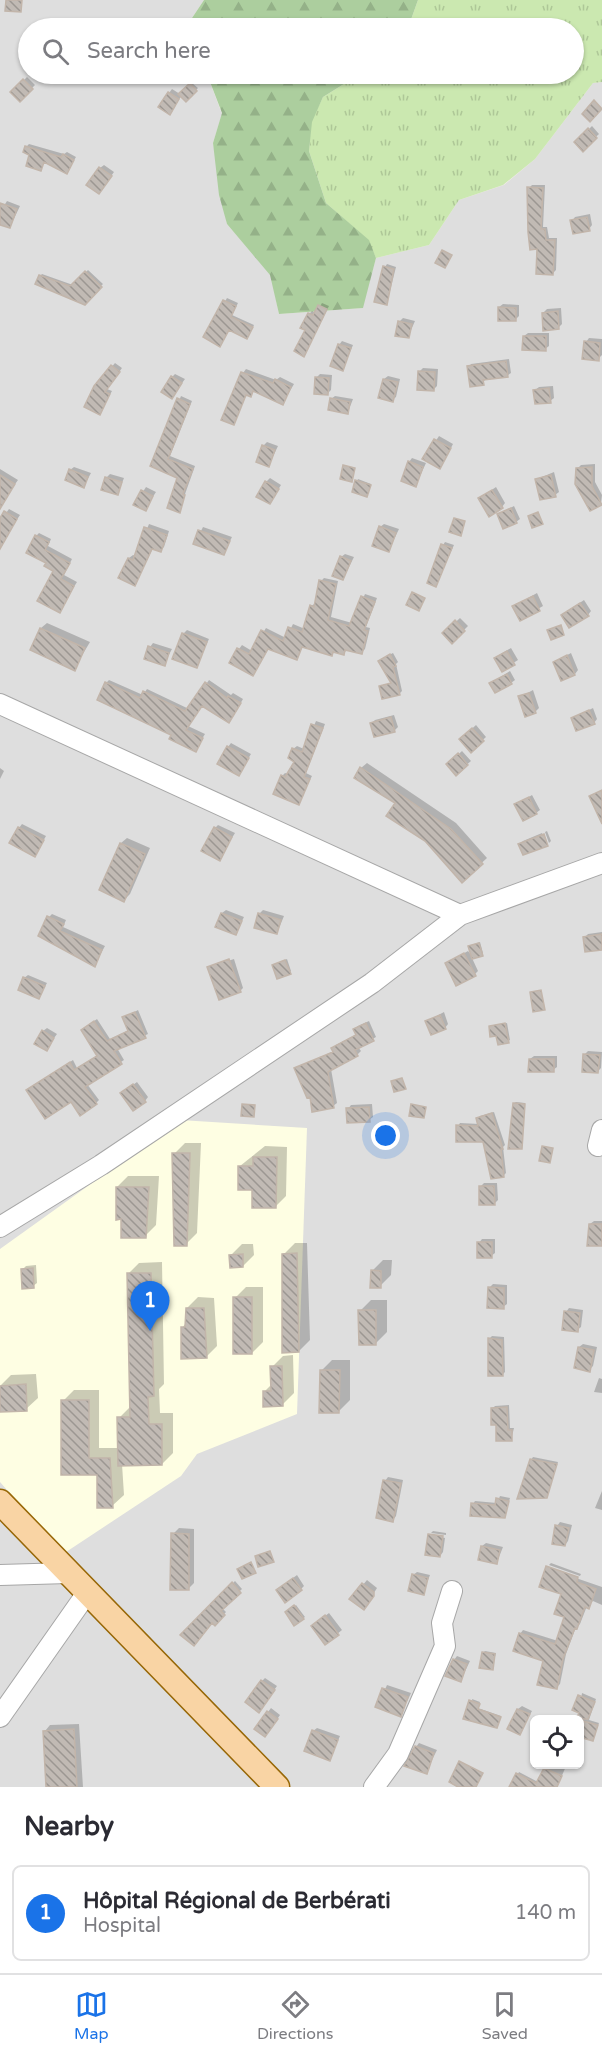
<!DOCTYPE html>
<meta charset="utf-8">
<style>
:root{--surface:#fff;--page:#f2f2f3;--text:#2b2b33;--muted:#7c7c81;--line:#e1e1e2;--accent:#1a73e8}
body{margin:0;font-family:"Varela Round",sans-serif;background:var(--page);color:var(--text)}
.controls{position:absolute;right:18px;bottom:18px;display:grid;overflow:hidden;border-radius:9px;box-shadow:0 2px 4px #0004}
.controls button{width:54px;height:54px;display:grid;place-items:center;padding:0;border:0;border-bottom:2px solid var(--line);background:var(--surface);color:var(--text);font:30px sans-serif}
.you{position:absolute;left:386px;top:1136px;width:21px;height:21px;margin:-15px;border:4px solid #fff;border-radius:50%;background:#1a73e8;box-shadow:0 0 0 9px #1a73e833}
.badge{display:grid;place-items:center;width:39px;height:39px;border-radius:50%;background:var(--accent);color:#fff;font-size:20px;font-weight:700}
.pin{position:absolute;translate:-50% -50px;filter:drop-shadow(0 2px 3px #0008)}
.pin::after{content:'';position:absolute;top:32px;width:21px;height:18px;background:inherit;clip-path:polygon(0 0,100% 0,50% 100%)}
.list{margin:0;padding:0;list-style:none}
h2{display:flex;justify-content:space-between;align-items:center;height:78px;margin:0;padding:0 24px;font-size:26px}
h2 small{font-size:20px;font-weight:400;color:var(--muted)}
.list li{display:grid;grid-template-columns:39px 1fr auto;gap:18px;align-items:center;box-sizing:border-box;height:96px;margin:0 12px 12px;padding:0 12px;border:2px solid var(--line);border-radius:9px}
.list b{display:block;font-size:22px;white-space:nowrap}
.list p{margin:0;font-size:20px;white-space:nowrap;color:var(--muted)}
.list em{font-size:20px;font-style:normal;color:var(--muted)}
.icon{flex:none;width:33px;height:33px;fill:none;stroke:currentColor;stroke-width:2;stroke-linecap:round;stroke-linejoin:round}
.map{position:relative;flex:none;width:602px;height:1787px;overflow:hidden}
.search{position:absolute;background:var(--surface);box-shadow:0 2px 4px #0004;left:18px;right:18px;top:18px;height:66px;display:flex;align-items:center;gap:15px;box-sizing:border-box;padding:0 21px;border-radius:33px;color:var(--muted);font-size:22px}
.sheet{height:186px;background:var(--surface)}
nav{display:flex;justify-content:space-around;align-items:center;box-sizing:border-box;height:84px;border-top:2px solid var(--line);background:var(--surface);font-size:16px;color:var(--muted)}
nav a{display:grid;justify-items:center;gap:3px}
nav .on{color:var(--accent)}
.map>svg:first-child{display:block}
.residential{fill:#dedede;fill-rule:evenodd}
.education{fill:#fefee3}
.grass{fill:url(#grass-tufts)}
.forest{fill:url(#forest-firs)}
.shadow{fill:#0003}
.building{fill:url(#building-back-hatch);stroke:#c2b5aa;stroke-width:1.5}
.lines{fill:none;stroke-linecap:round;stroke-linejoin:round}
.minor-casing{stroke:#a7a7a7;stroke-width:22}
.major-casing{stroke:#976706;stroke-width:27}
.minor{stroke:#fff;stroke-width:20}
.major{stroke:#f9d4a4;stroke-width:24}
</style>
<div class="map">
<svg width="602" height="1787" viewBox="0 0 602 1787">
<defs>
<pattern id="grass-tufts" width="24" height="20" patternUnits="userSpaceOnUse" patternTransform="scale(1.5)"><rect width="24" height="20" fill="#cbe8b0"/><path d="M3 7l-1-3M5 7V3M7 7l1-3M15 17l-1-3M17 17v-4M19 17l1-3" fill="none" stroke="#aec797"/></pattern>
<pattern id="forest-firs" width="22" height="20" patternUnits="userSpaceOnUse" patternTransform="scale(1.5)"><rect width="22" height="20" fill="#acce9e"/><path d="M5 1l3.5 6h-7zM16 11l3.5 6h-7z" fill="#94b188"/></pattern>
<pattern id="building-back-hatch" width="6" height="6" patternUnits="userSpaceOnUse" patternTransform="scale(1.5)"><rect width="6" height="6" fill="#c1bab4"/><path d="M-1 5l2 2M0 0l6 6M5-1l2 2" fill="none" stroke="#9c9792"/></pattern>
</defs>
<rect width="100%" height="100%" fill="#f1eee7"/>
<path class="residential" d="M0 0H204L192 18 195 28H28V74H207L222 114 213 143 227 224 271 275 279 314 362 308 376 258 429 245 459 200 504 185 535 159 593 83 602 82V1787H0ZM534 1720H580V1764H534Z"/>
<path class="education" d="M180 1120 307 1128 297 1414 197 1454 181 1476 63 1554 0 1482V1249Z"/>
<path class="grass" d="M418 0H602V82L593 83 535 159 503 185 459 200 429 245 376 258 368 240 326 203 309 151 311 122 323 97 360 74H574V28H408Z"/>
<path class="forest" d="M204 0H418L408 28H195L192 18Z
M207 74H360L323 97 312 122 309 151 326 203 369 240 376 258 363 308 279 314 270 275 227 224 219 195 213 143 222 113Z"/>
<path class="shadow" d="M27 77 35 85 20 100 12 92Z
M192 83 198 88 186 100 182 95 173 109 169 93 172 89 180 94Z
M592 126 599 134 583 149 576 142Z
M29 144 64 154 67 152 76 157 67 172 45 161 40 169 26 147Z
M104 165 114 172 102 189 100 168Z
M532 185H545L543 227H547L549 238H557L556 270 553 273 539 248 529 188Z
M7 201 20 206 10 227 0 223V212Z
M590 214 592 225 589 229 572 221 575 217Z
M387 264 396 267 387 303 385 267Z
M88 270 103 284 84 303 40 276 42 274 73 285Z
M227 298 238 303 232 315 254 325 247 338 229 329 220 345 205 337Z
M322 303 329 306 306 352 309 314 312 311 316 313Z
M503 304 519 305V316L515 320 499 307Z
M561 308 562 324 558 328 543 313 547 309Z
M403 318 415 321 408 337 399 322Z
M528 333H549V346L545 349 524 336Z
M589 338 602 339V355L598 359 586 342Z
M342 341 353 345 343 369 339 345Z
M509 359 511 373 508 375 486 378 483 383 469 367 471 364Z
M115 363 122 368 107 389 112 391 100 413 95 387Z
M423 368 438 369 437 386 434 389 419 372Z
M246 369 276 380 280 377 294 384 283 403 254 391 251 395 247 393 234 423 243 373Z
M175 374 185 379 172 397V377Z
M320 374 332 375 331 390 328 393 316 378Z
M388 376 400 379 396 397 392 400 384 379Z
M553 386 554 398 550 401 535 390 539 387Z
M181 396 192 401 170 456 195 466 179 511 178 477 152 466Z
M335 396 353 399 348 412 331 399Z
M439 436 453 444 443 463 424 459Z
M267 442 278 446 269 465 263 446Z
M412 458 426 463 416 485 409 462Z
M595 464V482L602 495 601 503 577 469 581 465Z
M74 467 91 473 84 486 70 470Z
M0 469 18 480 6 497 0 494Z
M554 472 559 492 555 495 537 479Z
M110 474 124 478 118 493 106 478Z
M270 478 281 485 270 503 266 482Z
M358 479 371 484 368 494 357 481Z
M146 487 156 492 145 509 135 504Z
M496 487 505 503 502 507 480 498Z
M514 506 520 519 516 522 499 514Z
M9 509 20 515 6 536 0 533V521Z
M149 524 169 531 164 547 160 550 153 548 135 584 129 558 133 555 136 556Z
M384 524 399 529 389 550 380 527Z
M203 527 232 537 224 553 195 543Z
M39 533 51 539 48 546 72 559 64 575 77 582 59 611 55 570 48 562 36 536Z
M445 542 454 545 436 585 443 545Z
M345 554 354 557 343 579 341 557Z
M324 578 338 581 331 617 352 623 365 594 377 598 366 627 370 628 365 649 361 653 348 649 344 653 335 651 332 655 303 646 297 658 269 648 253 675 239 649 242 645 252 651 266 628 286 638 293 624 305 629 311 606 316 603 321 581Z
M537 593 543 606 520 619 514 606Z
M584 600 591 611 588 615 566 612Z
M460 618 468 626 452 642 444 633Z
M47 623 90 642 74 669 32 650 41 628Z
M187 630 209 639 196 666 183 634Z
M153 643 172 649 164 664 150 647Z
M511 648 518 660 502 670 499 655Z
M393 653 398 662 396 664 402 691 399 694 381 687 392 682 383 658Z
M571 653 578 670 575 674 554 662Z
M510 671 515 680 511 683H491Z
M109 680 143 695 147 689 189 709 209 680 231 695 233 693 243 699 232 718 202 705 188 726 205 734 195 750 106 683Z
M533 690 539 708 535 712 520 697Z
M593 708 597 719 594 723 573 718Z
M394 715 398 727 394 731 372 723 375 720Z
M316 721 325 724 306 773 312 776 298 803 282 776 285 773 288 774 296 761 293 749 297 746 304 749Z
M476 725 486 737 471 751 461 739Z
M231 743 251 754 239 774 228 747Z
M462 751 471 761 456 774 448 764Z
M367 763 456 823 487 858 462 881 397 803 361 768Z
M0 768 4 771 0 779Z
M532 795 540 810 536 813 516 805Z
M22 824 46 836 35 855 19 828Z
M218 825 235 833 219 859 215 828Z
M547 831 551 841 549 843 545 832Z
M542 833 546 845 520 844 523 841Z
M127 838 150 848 130 894 124 900 121 843Z
M226 910 244 917 236 933 222 913Z
M263 910 284 916 277 933 259 914Z
M52 914 66 920 63 927 105 946 94 966 70 953 49 917Z
M602 932V948L584 938 588 934Z
M480 942 483 953 472 958 478 971 475 974 447 963 468 951 472 956 471 945Z
M234 959 243 988 240 991 209 967Z
M287 959 291 971 290 972 275 964Z
M28 975 47 983 39 997 24 978Z
M138 1010 148 1034 117 1048 124 1060 87 1084 99 1100 96 1103 71 1100 31 1087 73 1060 77 1068 98 1055 86 1027 97 1019 110 1039 129 1030 124 1018Z
M444 1012 448 1024 445 1028 427 1021Z
M369 1021 376 1037 358 1047 361 1051 357 1055 331 1069 337 1103 333 1106 311 1095 296 1068 334 1051 336 1045 357 1034 355 1029 358 1026Z
M507 1023 510 1040 508 1041 490 1027Z
M47 1028 57 1034 46 1049 43 1031Z
M588 1051 602 1052 601 1068 598 1071 584 1055Z
M534 1056H557V1067L553 1070 530 1059Z
M137 1082 148 1097 145 1101 126 1090Z
M516 1102 525 1103 522 1147 514 1103Z
M372 1104 373 1117 369 1120 348 1109 351 1105Z
M494 1112 505 1145 503 1147 506 1173 504 1175 485 1141 458 1126 460 1123 479 1124 477 1119 480 1116Z
M185 1143H201L197 1233 186 1244 174 1154Z
M265 1146 287 1147 286 1196 275 1207 254 1189 240 1166Z
M128 1176H159L156 1225 145 1236 123 1218 117 1187Z
M484 1183H497L498 1200 494 1204 480 1187Z
M594 1221H602V1245L590 1224Z
M482 1239H495V1253L491 1256 479 1243Z
M295 1243H307L310 1340 299 1351 284 1254Z
M242 1244H253L254 1255 243 1266 231 1255Z
M383 1260H392L391 1275 380 1286 372 1271Z
M162 1262 164 1384 159 1389 160 1413H173V1453L162 1464H122L124 1495 112 1506 98 1474H62L63 1401 74 1390H99V1448H119V1418L130 1407 128 1274 139 1263Z
M36 1265 37 1283 33 1286 23 1269 26 1266Z
M493 1284 507 1285V1304L503 1307 489 1288Z
M246 1287H263V1342L252 1353 235 1298Z
M198 1297 214 1298 217 1346 206 1357 182 1328 186 1323 187 1308Z
M371 1300H387V1332L376 1343 360 1311Z
M569 1308 583 1310 581 1327 577 1330 566 1312Z
M492 1336 504 1337 505 1372 502 1375 489 1339Z
M583 1344 597 1347 593 1366 589 1370 579 1347Z
M293 1355 294 1393 283 1404 264 1392 272 1384V1367L283 1356Z
M332 1360H350V1400L339 1411 321 1371Z
M36 1374 38 1398 26 1409 0 1386 11 1375Z
M599 1378 602 1379V1393L594 1392Z
M509 1405 510 1428H514L511 1440 498 1424 492 1409 495 1406Z
M533 1457 558 1462 546 1497 531 1460Z
M388 1477 403 1480 396 1516 393 1520 385 1481Z
M602 1491V1510L595 1508Z
M500 1496 510 1498 504 1517 473 1504 475 1501 497 1503Z
M560 1522 572 1525 568 1541 565 1545 557 1526Z
M179 1528 194 1529V1583L188 1589 173 1534Z
M433 1531 446 1533V1535L431 1533Z
M430 1534 445 1538 443 1552 440 1556Z
M486 1543 503 1547 497 1562 482 1546Z
M551 1563 581 1574 580 1576 549 1565Z
M547 1568 602 1587V1605L593 1601 587 1606 580 1624 576 1627 566 1654 560 1684 556 1688 544 1660 520 1634 523 1630 558 1641 566 1616 563 1593Z
M417 1572 430 1575 423 1593 413 1575Z
M297 1575 304 1586 301 1589 281 1587Z
M367 1580 377 1588 367 1604 352 1598Z
M235 1581 242 1589 222 1608 226 1612 215 1624 212 1621 182 1635Z
M296 1605 305 1617 295 1624 287 1612Z
M329 1613 342 1630 326 1643 316 1623Z
M485 1651 496 1653 492 1668 483 1653Z
M457 1656 470 1661 461 1680 454 1660Z
M265 1678 277 1686 262 1707V1681Z
M387 1685 411 1693 401 1715 377 1707Z
M582 1693 596 1699 589 1720 599 1723 592 1739 580 1735 578 1720Z
M472 1699 480 1702 478 1708 501 1716 498 1725 475 1719Z
M522 1706 532 1711 520 1733 518 1709Z
M271 1708 280 1715 269 1731 268 1712Z
M79 1724 83 1787H48L45 1731 50 1725Z
M317 1728 340 1736 330 1759 313 1731Z
M419 1743 437 1750 426 1772 416 1747Z
M549 1764H567L557 1787 538 1782Z
M519 1772 538 1782 536 1787H511Z"/>
<path class="building" d="M6 0H22L21 12 5 11Z
M23 79 33 89 20 102 10 92Z
M190 83 197 91 186 102 178 94Z
M168 92 179 99 170 115 158 107Z
M594 100 602 109 590 122 582 114Z
M588 128 597 138 583 152 574 142Z
M25 146 61 157 63 154 74 160 67 174 44 162 41 171 26 166 29 155 23 152Z
M99 167 112 176 99 194 86 185Z
M527 187 543 188 541 229H545L546 240H555L553 275 536 274 537 249 530 250 528 232Z
M0 203 17 209 10 228 0 225Z
M587 217 590 231 573 234 570 220Z
M442 250 452 255 445 268 435 263Z
M383 266 394 269 387 305 374 302Z
M85 271 102 287 85 305 35 284 39 275 70 286Z
M223 300 236 306 231 317 253 327 247 339 229 330 220 347 203 337Z
M318 305 327 309 304 357 294 351 305 330 300 328 308 313 313 315Z
M498 307 516 308V321H498Z
M558 311 559 329 543 331 542 313Z
M398 321 412 324 409 338 395 336Z
M523 336H546V351L522 350Z
M584 341 600 343 599 361 582 359Z
M338 344 351 348 343 371 330 366Z
M506 361 508 377 483 380 484 385 470 387 467 366Z
M111 365 120 372 105 392 110 394 100 415 84 407 94 386Z
M418 371 435 372 434 391 417 390Z
M241 372 273 383 275 379 291 387 283 405 253 391 251 397 246 395 234 425 221 420Z
M171 376 182 383 172 399 161 392Z
M315 377 329 378 328 395 314 394Z
M383 379 398 382 393 402 378 398Z
M549 388 551 403 535 404 533 390Z
M177 398 190 404 168 459 193 469 183 494 185 495 180 513 167 508 177 478 150 466Z
M330 398 350 402 348 414 328 410Z
M434 439 451 448 440 469 422 459Z
M262 445 275 450 269 467 256 462Z
M408 461 423 467 416 487 401 481Z
M343 465 355 468 352 482 340 479Z
M592 467V486L602 505 590 511 575 484 576 468Z
M69 469 88 477 84 488 65 480Z
M0 475 15 484 0 509Z
M551 475 556 497 540 500 535 479Z
M105 477 122 482 118 495 101 490Z
M355 480 371 485 367 497 352 492Z
M265 481 279 489 270 504 256 497Z
M141 490 153 496 146 511 133 505Z
M492 490 503 508 489 517 478 498Z
M511 508 517 523 503 529 497 514Z
M4 511 17 519 0 549V518Z
M538 512 543 524 532 528 528 516Z
M454 518 465 521 461 536 449 532Z
M379 526 396 533 389 552 372 546Z
M144 527 167 535 161 552 152 549 135 586 118 578 128 558 133 560Z
M198 530 230 541 224 555 193 544Z
M35 535 49 542 45 550 70 563 61 579 74 586 60 613 37 601 53 571 44 566 46 563 26 553Z
M441 544 452 548 436 587 427 583Z
M340 556 351 561 343 580 332 576Z
M319 580 336 584 328 620 349 626 361 596 375 602 364 630 368 631 362 654 345 650 344 655 333 652 332 656 302 647 297 660 268 649 253 676 229 663 237 648 249 654 261 630 283 641 288 627 302 632 310 605 314 607Z
M412 592 425 598 419 611 406 605Z
M533 596 540 611 520 621 512 606Z
M580 603 589 616 569 628 561 615Z
M455 620 465 631 452 644 442 633Z
M561 625 564 635 551 640 547 630Z
M40 628 85 648 75 671 30 650Z
M182 633 207 642 197 668 172 659Z
M148 646 169 653 165 666 144 659Z
M507 651 515 665 502 672 494 658Z
M390 654 396 666 393 667 400 695 382 699 379 686 391 683 378 661Z
M567 655 575 675 561 681 553 662Z
M507 674 512 684 495 693 489 683Z
M105 682 140 698 143 691 185 711 205 682 227 698 228 696 241 703 229 723 202 706 186 730 203 738 196 752 169 739 171 735 97 700Z
M529 693 536 713 525 717 518 696Z
M589 710 595 724 576 731 571 718Z
M391 717 395 732 374 737 370 723Z
M311 724 323 728 304 777 310 779 299 805 273 794 281 775 285 777 294 762 288 758 292 748 302 752Z
M472 728 484 741 471 753 459 739Z
M227 746 249 758 239 776 217 764Z
M458 753 468 765 456 776 446 764Z
M360 767 451 829 483 864 462 883 425 841 386 816 395 803 354 778Z
M602 790V824L589 796Z
M529 797 537 814 523 821 514 804Z
M18 827 44 840 35 857 9 843Z
M214 827 232 837 220 861 201 851Z
M544 834 548 846 523 855 518 844Z
M120 843 145 854 124 902 99 890Z
M221 913 242 921 236 935 215 927Z
M258 913 281 920 277 934 254 928Z
M47 916 64 924 60 931 102 950 95 967 38 936Z
M602 934V950L585 952 583 937Z
M479 943 483 956 472 959 468 946Z
M464 953 476 976 456 986 445 963Z
M229 959 241 992 219 1000 207 967Z
M285 960 291 974 277 979 272 965Z
M23 977 45 986 39 999 18 990Z
M541 990 545 1010 533 1012 530 992Z
M135 1012 146 1038 114 1051 122 1064 85 1087 97 1104 80 1116 71 1102 45 1119 26 1090 70 1062 74 1070 97 1056 81 1030 94 1021 107 1041 128 1031 122 1017Z
M440 1015 446 1029 431 1035 425 1021Z
M366 1023 374 1041 355 1050 358 1056 328 1072 334 1108 312 1112 310 1097 307 1098 294 1068 333 1052 331 1048 356 1035 353 1029Z
M505 1023 509 1043 498 1045 496 1036 490 1037 489 1026Z
M42 1030 54 1038 47 1051 34 1044Z
M583 1054 600 1055 598 1073 582 1072Z
M529 1059H554V1072H528Z
M402 1078 406 1089 394 1092 391 1081Z
M133 1084 146 1102 133 1111 120 1093Z
M513 1103 525 1104 522 1149H508Z
M242 1104 255 1105 254 1117 241 1116Z
M411 1104 426 1107 424 1118 409 1116Z
M369 1107 370 1122 347 1123 346 1108Z
M492 1113 503 1149H501L504 1177 491 1179 483 1142H456V1125L478 1126 476 1118Z
M542 1146 553 1148 550 1163 539 1161Z
M172 1153H190L187 1246H174Z
M253 1157H277L276 1208H252V1190H238V1166H253Z
M479 1186H494L495 1205H479Z
M116 1187H149L146 1238H121V1219L116 1220Z
M589 1224H602V1246H587Z
M477 1242H492V1258H477Z
M297 1253 299 1352 282 1353V1254Z
M243 1254V1267L230 1268 229 1255Z
M33 1268 34 1288 22 1289 21 1269Z
M371 1270 381 1271V1288H370Z
M127 1273H151L154 1396 148 1397 149 1424H162V1465L118 1466 117 1417H130Z
M488 1287 504 1288V1309L487 1308Z
M233 1297H252V1354H233Z
M186 1308H204L207 1358 181 1359V1327H185Z
M358 1310H376V1345H359Z
M564 1311 580 1313 578 1332 562 1330Z
M488 1338 502 1340 503 1376H488Z
M578 1347 594 1350 590 1372 574 1368Z
M270 1366H282L283 1406 263 1407V1391H271Z
M320 1370H340L339 1413H319Z
M26 1384 27 1411 0 1412V1386Z
M61 1400H89V1458H110L113 1508H97V1475H61Z
M507 1407 508 1430H512V1441H496V1425H491V1408Z
M530 1459 557 1464 547 1498 517 1499Z
M383 1480 401 1483 393 1522 376 1518Z
M496 1498 509 1501 505 1518 470 1516 471 1503 495 1505Z
M555 1525 569 1528 565 1546 552 1544Z
M171 1533 189 1534V1590H170Z
M428 1534 443 1536 440 1557 425 1555Z
M481 1546 500 1550 497 1564 478 1560Z
M270 1551 274 1562 258 1567 255 1556Z
M251 1562 256 1573 242 1579 237 1569Z
M546 1566 578 1577 577 1582 596 1589 589 1609 585 1607 577 1629 575 1628 563 1659 557 1689 537 1685 543 1661 513 1651 519 1633 555 1644 564 1617 554 1614 561 1594 539 1587Z
M412 1574 428 1578 424 1595 408 1591Z
M293 1578 302 1590 285 1603 276 1590Z
M232 1582 241 1593 221 1611 225 1615 215 1626 212 1623 194 1646 180 1635Z
M362 1583 374 1592V1596L364 1610 349 1599Z
M294 1605 304 1619 294 1626 285 1612Z
M325 1615 339 1635 325 1645 311 1626Z
M482 1652 495 1654 493 1670 479 1668Z
M453 1659 467 1664 461 1682 445 1676Z
M261 1680 275 1690 259 1713 245 1702Z
M382 1688 408 1697 401 1717 375 1707Z
M578 1695 595 1702 588 1719H576L579 1713 572 1710Z
M469 1700 480 1704 478 1709 501 1717 497 1728 463 1719Z
M517 1709 530 1714 520 1735 507 1729Z
M267 1711 278 1719 265 1737 254 1729Z
M579 1720 598 1725 593 1741 579 1737Z
M74 1729 77 1787H46L43 1731Z
M312 1730 338 1740 330 1761 304 1751Z
M415 1746 434 1753 427 1774 404 1766Z
M459 1761 483 1773 476 1787H458L449 1782Z
M544 1768 562 1776 557 1787H509L516 1773 536 1783Z"/>
<g class="lines">
<defs>
<path id="minor" d="M0 704 460 915
M598 1146 602 1130
M0 1227 101 1165 372 983 460 915 602 863
M0 1575 68 1573
M0 1717 87 1593
M374 1787 398 1754 445 1646 442 1623 452 1591"/>
<path id="major" d="M0 1502 277 1787"/>
</defs>
<use href="#minor" class="minor-casing"/>
<use href="#major" class="major-casing"/>
<use href="#minor" class="minor"/>
<use href="#major" class="major"/>
</g>
</svg>
<div class="controls">
<button><svg class="icon" aria-label="locate" viewBox="0 0 24 24"><circle cx="12" cy="12" r="6"/><path d="M12 2v4M12 18v4M2 12h4M18 12h4"/></svg></button>
</div>
<div class="you"></div>
<div class="pin badge" style="left:150px;top:1331px">1</div>
<div class="search"><svg class="icon" aria-label="search" viewBox="0 0 24 24"><circle cx="10" cy="10" r="6"/><path d="M15 15l6 6"/></svg>Search here</div>
</div>
<section class="sheet">
<h2>Nearby<small></small></h2>
<ul class="list">
<li><span class="badge">1</span><div><b>Hôpital Régional de Berbérati</b><p>Hospital</p></div><em>140 m</em></li>
</ul>
</section>
<nav>
<a class="on"><svg class="icon" aria-label="map" viewBox="0 0 24 24"><path d="M3 6l6-2 6 2 6-2v14l-6 2-6-2-6 2zM9 4v14M15 6v14"/></svg>Map</a>
<a><svg class="icon" aria-label="directions" viewBox="0 0 24 24"><path d="M12 3l9 9-9 9-9-9zM9 14v-3h6M13 9l2 2-2 2"/></svg>Directions</a>
<a><svg class="icon" aria-label="saved" viewBox="0 0 24 24"><path d="M7 4h10v16l-5-4-5 4z"/></svg>Saved</a>
</nav>
